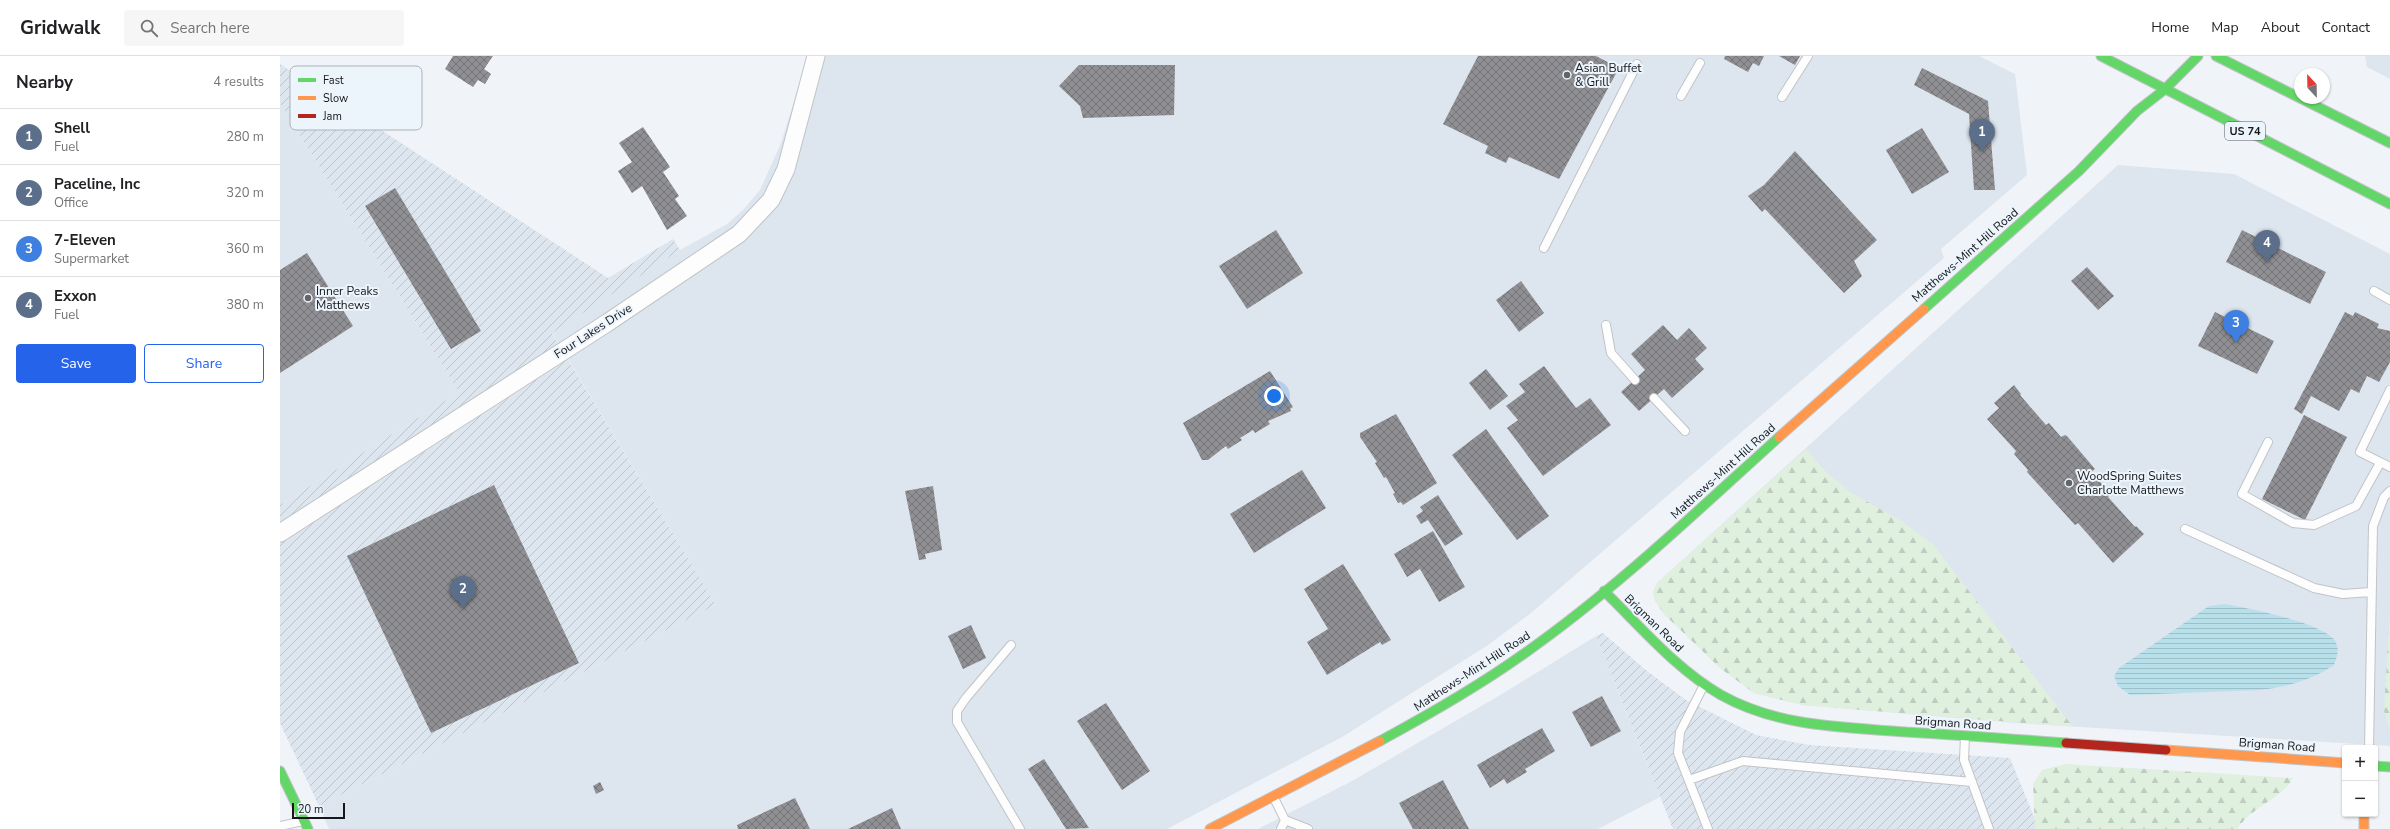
<!DOCTYPE html>
<meta charset="utf-8">
<style>
:root{--surface:#fff;--page:#f6f6f6;--text:#202124;--muted:#757577;--line:#e0e0e0;--accent:#2563eb}
body{margin:0;font-family:"Nunito Sans",sans-serif;background:var(--page);color:var(--text)}
.controls{position:absolute;right:12px;bottom:12px;display:grid;overflow:hidden;border-radius:4px;box-shadow:0 1px 3px #0004}
.controls button{width:36px;height:36px;display:grid;place-items:center;padding:0;border:0;border-bottom:1px solid var(--line);background:var(--surface);color:var(--text);font:20px sans-serif}
.compass{position:absolute;left:2014px;top:12px;width:36px;height:36px;border-radius:50%;background:var(--surface);box-shadow:0 1px 3px #0004;rotate:338deg}
.scale{position:absolute;left:12px;bottom:10px;width:53px;box-sizing:border-box;padding-left:4px;border:2px solid #15171a;border-top:0;font-size:11px;line-height:14px;white-space:nowrap;color:#15171a;-webkit-text-stroke:3px #ecf4fc;paint-order:stroke}
.you{position:absolute;left:994px;top:340px;width:14px;height:14px;margin:-10px;border:3px solid #fff;border-radius:50%;background:#1a73e8;box-shadow:0 0 0 6px #1a73e833}
.badge{display:grid;place-items:center;width:26px;height:26px;border-radius:50%;background:var(--accent);color:#fff;font-size:13px;font-weight:700}
.pin{position:absolute;translate:-50% -33px;filter:drop-shadow(0 1px 2px #0008)}
.pin::after{content:'';position:absolute;top:21px;width:14px;height:12px;background:inherit;clip-path:polygon(0 0,100% 0,50% 100%)}
.list{margin:0;padding:0;list-style:none}
h2{display:flex;justify-content:space-between;align-items:center;height:52px;margin:0;padding:0 16px;font-size:17px}
h2 small{font-size:13px;font-weight:400;color:var(--muted)}
.list li{display:grid;grid-template-columns:26px 1fr auto;gap:12px;align-items:center;box-sizing:border-box;height:56px;padding:0 16px;border-top:1px solid var(--line)}
.list b{display:block;font-size:15px;white-space:nowrap}
.list p{margin:0;font-size:13px;white-space:nowrap;color:var(--muted)}
.list em{font-size:13px;font-style:normal;color:var(--muted)}
.actions{display:flex;gap:8px;padding:12px 16px}
.actions a{flex:1;padding:9px 0;border:1px solid var(--accent);border-radius:4px;text-align:center;font-size:14px;color:var(--accent)}
.actions .main{background:var(--accent);color:#fff}
.icon{flex:none;width:22px;height:22px;fill:none;stroke:currentColor;stroke-width:2;stroke-linecap:round;stroke-linejoin:round}
.map{position:relative;flex:none;width:2110px;height:773px;overflow:hidden}
header{display:flex;align-items:center;gap:24px;box-sizing:border-box;height:56px;padding:0 20px;background:var(--surface);border-bottom:1px solid var(--line)}
header strong{font-size:19px}
nav{display:flex;gap:22px;margin-inline-start:auto;font-size:14px}
.search{width:280px;height:36px;background:var(--page);display:flex;align-items:center;gap:10px;box-sizing:border-box;padding:0 14px;border-radius:4px;color:var(--muted);font-size:15px}
main{display:flex}
aside{flex:1;background:var(--surface)}
.map>svg:first-child{display:block}
.built{fill:#dde5ee}
.industrial{fill:url(#industrial-furrows)}
.forest{fill:url(#forest-firs)}
.water{fill:url(#water-rules)}
.building{fill:url(#building-cross-hatch)}
.lines{fill:none;stroke-linecap:round;stroke-linejoin:round}
.lane-casing{stroke:#c1c4c6;stroke-width:10}
.street-casing{stroke:#c1c4c6;stroke-width:19}
.fast-casing{stroke:#c1c4c6;stroke-width:11}
.slow-casing{stroke:#c1c4c6;stroke-width:11}
.jam-casing{stroke:#c1c4c6;stroke-width:11}
.lane{stroke:#fdfdfe;stroke-width:8}
.street{stroke:#fdfdfe;stroke-width:17}
.fast{stroke:#63d668;stroke-width:9}
.slow{stroke:#ff974d;stroke-width:9}
.jam{stroke:#b3261e;stroke-width:9}
.poi-dot{fill:#626468;stroke:#ecf4fc;stroke-width:1.5}
.labels{text-anchor:middle;dominant-baseline:central;stroke-width:4;stroke-linejoin:round;paint-order:stroke}
.shield{fill:#ecf4fc;stroke:#56595e;stroke-width:1}
.shield-label{font-size:11px;font-weight:bold;fill:#15171a}
.poi-label{font-size:12px;fill:#15171a;stroke:#ecf4fc;text-anchor:start}
.street-label{font-size:12px;fill:#15171a;stroke:#ecf4fc}
.key{fill:#ecf4fc;stroke:#acb2b8;stroke-width:1}
.key-label{font-size:11px;fill:#15171a}
</style>
<header>
<strong>Gridwalk</strong>
<div class="search"><svg class="icon" aria-label="search" viewBox="0 0 24 24"><circle cx="10" cy="10" r="6"/><path d="M15 15l6 6"/></svg>Search here</div>
<nav><a>Home</a><a>Map</a><a>About</a><a>Contact</a></nav>
</header>
<main>
<aside>
<h2>Nearby<small>4 results</small></h2>
<ul class="list">
<li><span class="badge" style="background:#5c6f8a">1</span><div><b>Shell</b><p>Fuel</p></div><em>280 m</em></li>
<li><span class="badge" style="background:#5c6f8a">2</span><div><b>Paceline, Inc</b><p>Office</p></div><em>320 m</em></li>
<li><span class="badge" style="background:#3f7fe0">3</span><div><b>7-Eleven</b><p>Supermarket</p></div><em>360 m</em></li>
<li><span class="badge" style="background:#5c6f8a">4</span><div><b>Exxon</b><p>Fuel</p></div><em>380 m</em></li>
</ul>
<div class="actions"><a class="main">Save</a><a>Share</a></div>
</aside>
<div class="map">
<svg width="2110" height="773" viewBox="0 0 2110 773">
<defs>
<pattern id="industrial-furrows" width="10" height="10" patternUnits="userSpaceOnUse"><rect width="10" height="10" fill="#dde5ee"/><path d="M-1 1l2-2M0 10L10 0M9 11l2-2" fill="none" stroke="#bdc4cc"/></pattern>
<pattern id="forest-firs" width="22" height="20" patternUnits="userSpaceOnUse"><rect width="22" height="20" fill="#dff0df"/><path d="M5 1l3.5 6h-7zM16 11l3.5 6h-7z" fill="#becdbf"/></pattern>
<pattern id="water-rules" width="6" height="5" patternUnits="userSpaceOnUse"><rect width="6" height="5" fill="#b7e0eb"/><path d="M0 2.5h6" fill="none" stroke="#9cbfc9"/></pattern>
<pattern id="building-cross-hatch" width="8" height="8" patternUnits="userSpaceOnUse"><rect width="8" height="8" fill="#909094"/><path d="M0 0l8 8M0 8l8-8" fill="none" stroke="#747578"/></pattern>
</defs>
<rect width="100%" height="100%" fill="#f0f4f8"/>
<path class="built" d="M528 0H1699L1735 18 1747 119 1661 193 1664 202 1251 557 1208 589 1062 681 887 773H49L39 750 436 549 272 276 400 194 447 168 463 154 480 134 501 87Z
M2085 0H2110V23L2087 11Z
M0 47 179 336 0 449Z
M1838 109 1954 118 2110 198V690L1736 667 1522 649 1474 637 1440 612 1385 559 1375 545 1373 536 1377 527Z
M1316 580 1380 741 1318 773H978L1072 725 1222 638Z"/>
<path class="industrial" d="M0 8 328 222 393 183 400 194 272 277 436 549 39 750 0 667V449L179 336 0 47Z
M1323 577 1367 615 1406 644 1476 679 1529 689 1730 702 1759 773H1393L1316 580Z"/>
<path class="forest" d="M1526 393 1546 416 1570 436 1623 466 1653 488 1793 671 1522 649 1474 637 1440 612 1385 559 1375 545 1373 536 1377 527Z
M2110 556V675L2104 654Z
M1785 708 2013 722C2003 742 1972 750 1957 773H1755L1753 728 1762 714Z"/>
<path class="water" d="M1945 548C1967 552 2044 567 2055 585 2060 594 2057 600 2054 609 2032 624 2007 631 1980 634L1850 639 1838 630 1834 620 1839 612 1929 550Z"/>
<path class="building" d="M173 0H213L204 13 211 18 205 28 198 24 193 31 165 13Z
M1198 0H1316L1339 12 1279 123 1229 101 1226 107 1205 97 1208 90 1163 68Z
M1445 0H1484L1479 10 1473 7 1468 16 1444 3Z
M1499 0H1520L1515 9Z
M799 9H895L894 59 803 62 800 50 779 30Z
M1642 12 1708 45 1715 134H1694L1689 58 1634 29Z
M363 71 390 111 383 116 399 140 395 143 407 160 387 174 362 130 352 137 338 115 352 106 339 87Z
M1642 72 1669 116 1632 138 1606 94Z
M1515 95 1597 184 1574 205 1582 220 1564 237 1485 153 1482 156 1468 140 1484 129Z
M115 132 201 275 171 293 85 150Z
M996 174 1023 217 967 253 939 210Z
M1962 174 2046 216 2030 248 1946 206Z
M27 197 73 270 0 317V214Z
M1807 211 1834 240 1818 254 1791 225Z
M1241 225 1264 257 1239 276 1216 244Z
M1935 256 1994 285 1977 318 1918 290Z
M2065 256 2073 260 2075 256 2099 268 2097 272 2110 275V306L2099 326 2087 320 2079 337 2071 333 2059 355 2031 340 2022 358 2014 353Z
M1383 269 1397 284 1409 272 1427 292 1415 303 1424 313 1392 342 1384 333 1359 355 1341 336 1365 314 1351 298Z
M1264 310 1296 352 1310 342 1331 369 1263 420 1227 372 1238 364 1226 350 1245 336 1239 328Z
M1206 313 1228 340 1210 354 1189 327Z
M990 315 1013 351 1010 353 1011 355 988 365 990 368 975 377 973 374 960 382 962 384 948 393 946 390 928 404H922L903 367Z
M1734 329 1741 338 1740 339 1766 369 1769 367 1781 381 1785 379 1787 380 1815 413 1811 416 1831 438 1828 441 1855 471 1856 470 1864 478 1833 507 1798 467 1795 469 1747 416 1748 414 1734 398 1736 395 1707 363 1719 352 1714 347Z
M1116 358 1157 427 1123 449 1121 446 1118 447 1113 438 1115 437 1106 421 1104 422 1095 407 1097 406 1080 381V377Z
M2024 359 2067 381 2025 464 1982 443Z
M1206 373 1269 460 1237 484 1172 399Z
M1022 414 1046 452 974 497 950 458Z
M214 429 299 607 151 677 67 500Z
M653 430 662 494 645 498 646 503 639 504 625 435Z
M1158 439 1183 478 1165 490 1148 464 1141 468 1136 460 1143 455 1140 451Z
M1153 475 1185 531 1159 546 1140 513 1127 521 1114 498Z
M1063 508 1111 584 1102 589 1100 586 1047 619 1027 586 1048 573 1024 533Z
M691 569 706 602 683 613 668 580Z
M1322 640 1341 675 1311 691 1292 656Z
M826 647 870 715 842 734 797 665Z
M1262 672 1275 695 1245 713 1247 716 1227 728 1224 723 1210 732 1197 709Z
M764 703 809 772 786 773 748 713Z
M1163 724 1189 773H1133L1119 747Z
M320 726 324 734 316 738 313 730Z
M515 742 530 773H458L457 769Z
M612 752 621 773H568Z"/>
<g class="lines">
<defs>
<path id="lane" d="M1401 40 1420 7
M1502 41 1528 0
M1264 192 1357 8
M2094 235 2110 244
M1326 269 1331 297 1355 324
M2110 334 2080 396 2110 411
M1374 342 1405 375
M1988 386 1962 438 2013 467 2034 469 2076 450 2100 407
M1905 473 2034 532 2063 538 2091 536
M731 589 686 642 677 655V666L740 773
M1424 629 1400 676 1398 697 1428 773
M1685 680 1684 704 1709 773
M2089 692 2093 470 2104 441 2110 435
M1409 724 1463 705 1692 726
M994 742 1005 764 1028 773
M0 770 23 765
M1001 773 1005 764"/>
<path id="street" d="M0 477 327 267 459 178 491 144 506 113 536 0"/>
<path id="fast" d="M1821 0 2110 148
M1936 0 2020 42
M2020 42 2110 87
M1644 253 1799 115 1857 55 1884 34 1918 0
M1324 535C1361 571 1396 613 1441 639 1498 671 1563 671 1626 676 1680 679 1733 683 1786 687
M1100 685C1150 658 1199 630 1245 597 1336 533 1417 455 1499 381
M2095 710 2110 711
M0 715 28 773"/>
<path id="slow" d="M1499 381 1644 253
M1886 694 2065 707
M2084 758V773
M930 773 1100 685"/>
<path id="jam" d="M1786 687 1886 694"/>
</defs>
<use href="#lane" class="lane-casing"/>
<use href="#street" class="street-casing"/>
<use href="#fast" class="fast-casing"/>
<use href="#slow" class="slow-casing"/>
<use href="#jam" class="jam-casing"/>
<use href="#lane" class="lane"/>
<use href="#street" class="street"/>
<use href="#fast" class="fast"/>
<use href="#slow" class="slow"/>
<use href="#jam" class="jam"/>
</g>
<g class="poi-dot">
<circle cx="1287" cy="19" r="4"/>
<circle cx="28" cy="242" r="4"/>
<circle cx="1789" cy="427" r="4"/>
</g>
<g class="labels">
<rect class="shield" x="1945" y="66" width="40" height="18" rx="3"/>
<g class="shield-label">
<text x="1965" y="75">US 74</text>
</g>
<g class="poi-label">
<text x="1295" y="12">Asian Buffet<tspan x="1295" dy="14">&amp; Grill</tspan></text>
<text x="36" y="235">Inner Peaks<tspan x="36" dy="14">Matthews</tspan></text>
<text x="1797" y="420">WoodSpring Suites<tspan x="1797" dy="14">Charlotte Matthews</tspan></text>
</g>
<g class="street-label">
<text transform="translate(1685 199) rotate(-41)">Matthews-Mint Hill Road</text>
<text transform="translate(313 275) rotate(-33)">Four Lakes Drive</text>
<text transform="translate(1443 415) rotate(-42)">Matthews-Mint Hill Road</text>
<text transform="translate(1374 567) rotate(44)">Brigman Road</text>
<text transform="translate(1192 615) rotate(-33)">Matthews-Mint Hill Road</text>
<text transform="translate(1673 667) rotate(4)">Brigman Road</text>
<text transform="translate(1997 689) rotate(4)">Brigman Road</text>
</g>
</g>
<rect x="10" y="10" width="132" height="64" rx="6" class="key"/>
<rect x="18" y="22" width="18" height="4" fill="#63d668"/>
<rect x="18" y="40" width="18" height="4" fill="#ff974d"/>
<rect x="18" y="58" width="18" height="4" fill="#b3261e"/>
<g class="key-label">
<text x="43" y="28">Fast</text>
<text x="43" y="46">Slow</text>
<text x="43" y="64">Jam</text>
</g>
</svg>
<div class="controls">
<button>+</button>
<button>−</button>
</div>
<svg class="compass" viewBox="-18 -18 36 36"><path d="M0-13l5 13h-10z" fill="#e53935"/><path d="M0 13l5-13h-10z" fill="#757577"/></svg>
<div class="scale">20 m</div>
<div class="you"></div>
<div class="pin badge" style="left:1702px;top:96px;background:#5c6f8a">1</div>
<div class="pin badge" style="left:183px;top:553px;background:#5c6f8a">2</div>
<div class="pin badge" style="left:1956px;top:287px;background:#3f7fe0">3</div>
<div class="pin badge" style="left:1987px;top:207px;background:#5c6f8a">4</div>
</div>
</main>
